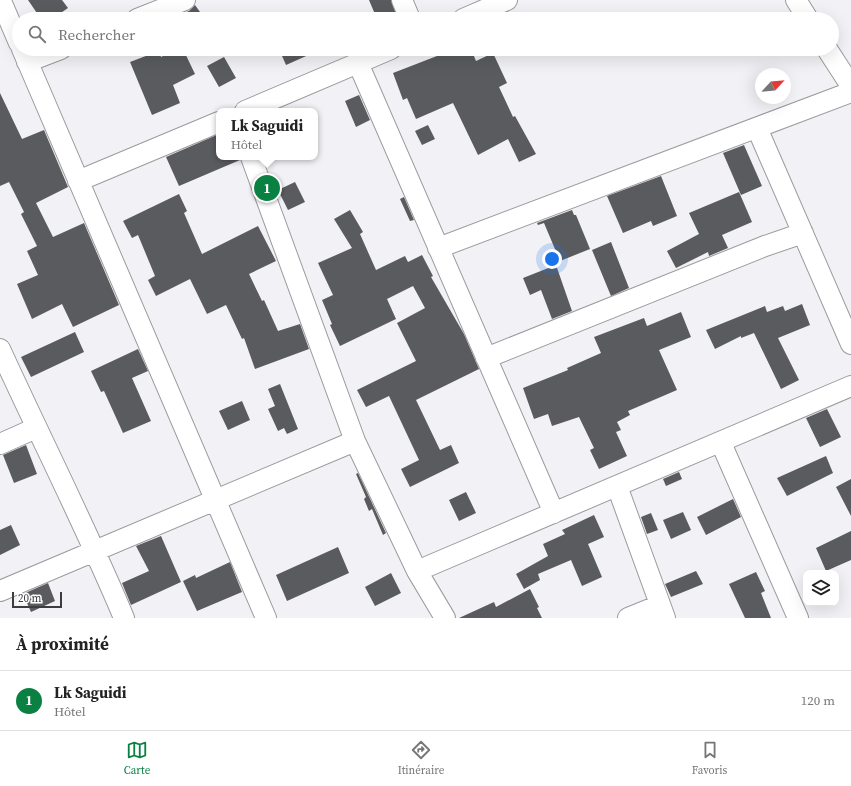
<!DOCTYPE html>
<html lang="fr">
<meta charset="utf-8">
<style>
:root{--surface:#fff;--page:#f6f6f6;--text:#222;--muted:#767676;--line:#e0e0e0;--accent:#0b8043}
body{margin:0;font-family:"Source Serif 4",serif;background:var(--page);color:var(--text)}
.controls{position:absolute;right:12px;bottom:12px;display:grid;overflow:hidden;border-radius:8px;box-shadow:0 4px 16px #0002}
.controls button{width:36px;height:36px;display:grid;place-items:center;padding:0;border:0;border-bottom:1px solid var(--line);background:var(--surface);color:var(--text);font:20px sans-serif}
.compass{position:absolute;left:755px;top:68px;width:36px;height:36px;border-radius:50%;background:var(--surface);box-shadow:0 4px 16px #0002;rotate:64deg}
.scale{position:absolute;left:12px;bottom:10px;width:50px;box-sizing:border-box;padding-left:4px;border:2px solid #3d3c3e;border-top:0;font-size:11px;line-height:14px;white-space:nowrap;color:#3d3c3e;-webkit-text-stroke:3px #fff;paint-order:stroke}
.you{position:absolute;left:552px;top:259px;width:14px;height:14px;margin:-10px;border:3px solid #fff;border-radius:50%;background:#1a73e8;box-shadow:0 0 0 6px #1a73e833}
.badge{display:grid;place-items:center;width:26px;height:26px;border-radius:50%;background:var(--accent);color:#fff;font-size:13px;font-weight:700}
.pin{position:absolute;translate:-50% -50%;border:2px solid #fff;box-shadow:0 1px 4px #0006}
.popup{position:absolute;left:216px;top:108px;width:102px;height:52px;box-sizing:border-box;display:grid;place-content:center;border-radius:8px;background:var(--surface);filter:drop-shadow(0 1px 3px #0005);font-size:13px;white-space:nowrap;color:var(--muted)}
.popup b{font-size:15px;color:var(--text)}
.popup::after{content:'';position:absolute;left:50%;top:100%;margin-left:-8px;border:8px solid transparent;border-top-color:var(--surface)}
.list{margin:0;padding:0;list-style:none}
h2{display:flex;justify-content:space-between;align-items:center;height:52px;margin:0;padding:0 16px;font-size:17px}
h2 small{font-size:13px;font-weight:400;color:var(--muted)}
.list li{display:grid;grid-template-columns:26px 1fr auto;gap:12px;align-items:center;box-sizing:border-box;height:60px;padding:0 16px;border-top:1px solid var(--line)}
.list b{display:block;font-size:15px;white-space:nowrap}
.list p{margin:0;font-size:13px;white-space:nowrap;color:var(--muted)}
.list em{font-size:13px;font-style:normal;color:var(--muted)}
.icon{flex:none;width:22px;height:22px;fill:none;stroke:currentColor;stroke-width:2;stroke-linecap:round;stroke-linejoin:round}
.map{position:relative;flex:none;width:851px;height:618px;overflow:hidden}
.search{position:absolute;background:var(--surface);box-shadow:0 4px 16px #0002;left:12px;right:12px;top:12px;height:44px;display:flex;align-items:center;gap:10px;box-sizing:border-box;padding:0 14px;border-radius:22px;color:var(--muted);font-size:15px}
.sheet{height:112px;background:var(--surface)}
nav{display:flex;justify-content:space-around;align-items:center;box-sizing:border-box;height:56px;border-top:1px solid var(--line);background:var(--surface);font-size:11px;color:var(--muted)}
nav a{display:grid;justify-items:center;gap:2px}
nav .on{color:var(--accent)}
.map>svg:first-child{display:block}
.building{fill:#5a5b5e}
.lines{fill:none;stroke-linecap:round;stroke-linejoin:round}
.minor-casing{stroke:#9b9a9d;stroke-width:22}
.minor{stroke:#fff;stroke-width:20}
</style>
<div class="map">
<svg width="851" height="618" viewBox="0 0 851 618">
<rect width="100%" height="100%" fill="#f2f1f5"/>
<path class="building" d="M28 0H62L68 8 52 19H41Z
M369 0H391L397 17 391 19H377Z
M195 5 200 12 188 19H168L189 11Z
M177 49H183L195 74 173 85 180 103 152 115 130 62 159 51 161 57Z
M279 49H322L286 65Z
M434 49H471L476 61 493 53 507 83 499 87 513 117 515 116 536 154 519 162 508 139 478 155 453 103 416 119 407 98 403 100 393 73 437 56Z
M224 57 236 78 219 87 207 66Z
M0 93 22 139 44 130 68 187 36 203 53 237 84 223 119 305 73 327 62 304 32 319 17 284 38 275 27 251 37 246 21 214 24 212 9 182 0 186Z
M359 95 370 120 356 127 345 101Z
M428 125 435 139 422 145 415 131Z
M219 134V157H240V160L179 186 166 157Z
M744 145 762 186 741 195 723 153Z
M661 176 677 216 653 226 651 221 623 233 607 196Z
M295 182 305 202 288 210 278 190Z
M739 192 752 222 722 235 728 248 709 256 708 252 676 268 667 251 699 234 689 213Z
M179 194 187 211 184 213 202 254 258 226 276 261 249 274 262 301 264 300 278 331 300 324 309 349 255 369 244 338 242 339 226 305 207 314 190 279 156 296 148 280 155 276 138 235 132 238 123 221Z
M404 197 414 220 410 221 400 199Z
M350 210 363 232 360 234 376 270 405 256 408 262 422 255 433 276 431 277 464 334 479 369 416 400 440 450 451 445 459 463 410 487 401 469 419 460 389 396 366 407 357 390 416 361 397 323 425 308 413 286 387 299 396 319 340 346 330 325 332 324 322 300 333 295 318 263 352 248 334 219Z
M572 210 574 215H576L590 249 560 261 544 223 538 225 537 223Z
M611 242 629 288 611 296 592 250Z
M556 265 572 311 552 319 541 290 530 295 523 278Z
M802 304 810 325 778 338 799 380 781 389 754 333 741 338V336L715 349 706 330 765 306 767 312 783 306 785 311Z
M681 312 691 337 659 350 677 390 628 411 630 415 617 422 621 430 616 432 627 456 599 469 590 450 594 448 579 417 552 426 548 414 534 419 523 388 568 370 567 368 601 353 594 337 644 318 647 326Z
M75 332 84 352 31 377 21 357Z
M138 349 148 371 132 378 151 421 123 433 104 391 101 392 91 371Z
M280 384 298 429 287 434 284 428 278 431 268 409 275 406 268 389Z
M242 401 250 420 228 430 219 411Z
M827 409 841 437 820 447 806 418Z
M26 445 37 474 14 483 3 455Z
M826 456 833 473 787 496 777 478Z
M679 472 682 479 666 486 663 479Z
M358 473 386 533 383 535 372 509 369 511 364 499 366 497 356 474Z
M851 479V516L836 487Z
M466 492 476 513 459 521 449 500Z
M733 499 741 517 706 535 697 517Z
M683 512 691 530 671 539 663 520Z
M651 513 658 530 647 534 641 517Z
M594 515 604 537 588 544 602 577 582 586 571 560 538 574 540 580 524 589 516 574 548 556 543 544 565 534 562 530Z
M11 525 20 545 0 555V530Z
M851 531V560L826 571 816 548Z
M161 536 181 582 131 605 122 583 149 571 136 546Z
M338 547 349 573 287 601 276 575Z
M230 562 242 592 197 611 183 581 195 575 196 578Z
M696 571 703 584 671 597 665 584Z
M756 572 765 591 761 593 771 618H745L729 584Z
M391 573 401 593 375 606 365 587Z
M48 583 55 601 31 612 23 594Z
M530 589 539 607 537 608 542 618H459L494 602 496 607Z"/>
<g class="lines">
<defs>
<path id="minor" d="M402 0 410 19
M796 0 808 19
M1 1 19 43
M137 19 185 0
M463 19 507 0
M22 49 266 618
M827 49 851 86
M27 62 61 49
M358 63 554 513
M245 111 391 49
M757 128 851 344
M251 157 355 441 417 571 445 618
M78 181 219 122
M438 248 851 92
M0 349C41 439 86 527 124 618
M486 358 765 246 803 233
M721 443 798 618
M0 444 36 428
M617 486 665 618
M417 571 851 386
M0 591 355 441
M628 618 660 605"/>
</defs>
<use href="#minor" class="minor-casing"/>
<use href="#minor" class="minor"/>
</g>
</svg>
<div class="controls">
<button><svg class="icon" aria-label="layers" viewBox="0 0 24 24"><path d="M12 4l9 5-9 5-9-5zM3 14l9 5 9-5"/></svg></button>
</div>
<svg class="compass" viewBox="-18 -18 36 36"><path d="M0-13l5 13h-10z" fill="#e53935"/><path d="M0 13l5-13h-10z" fill="#767676"/></svg>
<div class="scale">20 m</div>
<div class="you"></div>
<div class="pin badge" style="left:267px;top:188px">1</div>
<div class="popup"><b>Lk Saguidi</b>Hôtel</div>
<div class="search"><svg class="icon" aria-label="search" viewBox="0 0 24 24"><circle cx="10" cy="10" r="6"/><path d="M15 15l6 6"/></svg>Rechercher</div>
</div>
<section class="sheet">
<h2>À proximité<small></small></h2>
<ul class="list">
<li><span class="badge">1</span><div><b>Lk Saguidi</b><p>Hôtel</p></div><em>120 m</em></li>
</ul>
</section>
<nav>
<a class="on"><svg class="icon" aria-label="map" viewBox="0 0 24 24"><path d="M3 6l6-2 6 2 6-2v14l-6 2-6-2-6 2zM9 4v14M15 6v14"/></svg>Carte</a>
<a><svg class="icon" aria-label="directions" viewBox="0 0 24 24"><path d="M12 3l9 9-9 9-9-9zM9 14v-3h6M13 9l2 2-2 2"/></svg>Itinéraire</a>
<a><svg class="icon" aria-label="saved" viewBox="0 0 24 24"><path d="M7 4h10v16l-5-4-5 4z"/></svg>Favoris</a>
</nav>
